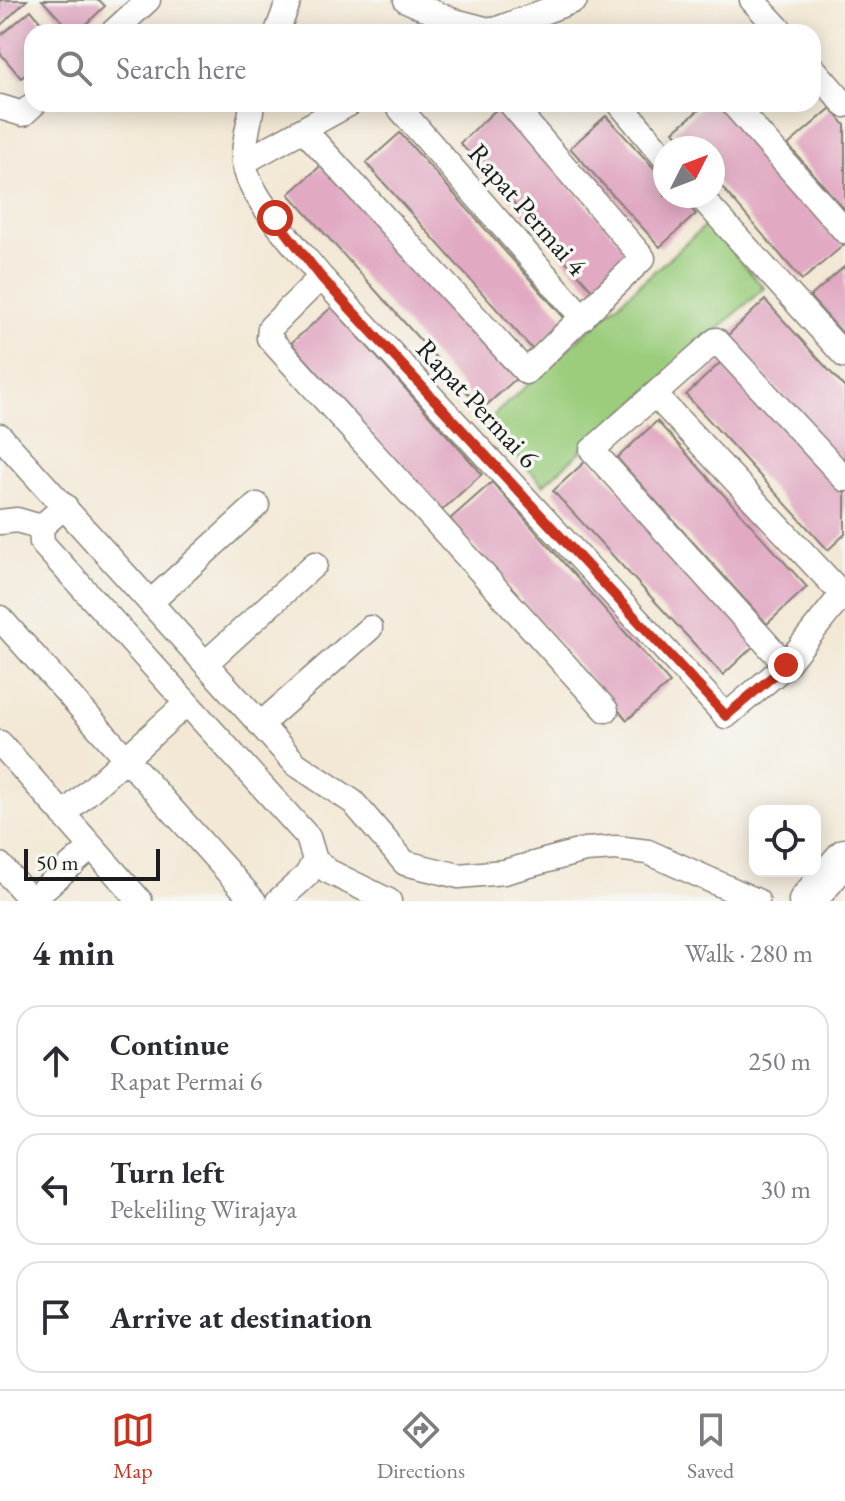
<!DOCTYPE html>
<meta charset="utf-8">
<style>
:root{--surface:#fff;--page:#f2f2f3;--text:#2b2b33;--muted:#7c7c81;--line:#e1e1e2;--accent:#c8321e}
body{margin:0;font-family:"EB Garamond",serif;background:var(--page);color:var(--text)}
.controls{position:absolute;right:24px;bottom:24px;display:grid;overflow:hidden;border-radius:16px;box-shadow:0 4px 20px #0003}
.controls button{width:72px;height:72px;display:grid;place-items:center;padding:0;border:0;border-bottom:2px solid var(--line);background:var(--surface);color:var(--text);font:40px sans-serif}
.compass{position:absolute;left:653px;top:136px;width:72px;height:72px;border-radius:50%;background:var(--surface);box-shadow:0 4px 20px #0003;rotate:48deg}
.scale{position:absolute;left:24px;bottom:20px;width:136px;box-sizing:border-box;padding-left:8px;border:4px solid #1c1c1c;border-top:0;font-size:22px;line-height:28px;white-space:nowrap;color:#1c1c1c;-webkit-text-stroke:6px #f6f6f2;paint-order:stroke}
.stop{position:absolute;width:24px;height:24px;margin:-18px;border:6px solid #c8321e;border-radius:50%;background:#fff}
.stop.end{background:#c8321e;border-color:#fff;box-shadow:0 2px 8px #0008}
.list{margin:0;padding:0;list-style:none}
h2{display:flex;justify-content:space-between;align-items:center;height:104px;margin:0;padding:0 32px;font-size:34px}
h2 small{font-size:26px;font-weight:400;color:var(--muted)}
.list li{display:grid;grid-template-columns:52px 1fr auto;gap:24px;align-items:center;box-sizing:border-box;height:112px;margin:0 16px 16px;padding:0 16px;border:2px solid var(--line);border-radius:24px}
.list b{display:block;font-size:30px;white-space:nowrap}
.list p{margin:0;font-size:26px;white-space:nowrap;color:var(--muted)}
.list em{font-size:26px;font-style:normal;color:var(--muted)}
.icon{flex:none;width:44px;height:44px;fill:none;stroke:currentColor;stroke-width:2;stroke-linecap:round;stroke-linejoin:round}
.map{position:relative;flex:none;width:845px;height:901px;overflow:hidden}
.search{position:absolute;background:var(--surface);box-shadow:0 4px 20px #0003;left:24px;right:24px;top:24px;height:88px;display:flex;align-items:center;gap:20px;box-sizing:border-box;padding:0 28px;border-radius:24px;color:var(--muted);font-size:30px}
.sheet{height:488px;background:var(--surface)}
nav{display:flex;justify-content:space-around;align-items:center;box-sizing:border-box;height:112px;border-top:2px solid var(--line);background:var(--surface);font-size:22px;color:var(--muted)}
nav a{display:grid;justify-items:center;gap:4px}
nav .on{color:var(--accent)}
.map>svg:first-child{display:block}
.green{fill:#9bcd7d;stroke:#5c744c;stroke-width:2}
.building{fill:#e1a9c2}
.lines{fill:none;stroke-linecap:round;stroke-linejoin:round}
.minor-casing{stroke:#888278;stroke-width:27}
.highway-casing{stroke:#888278;stroke-width:39}
.minor{stroke:#fff;stroke-width:24}
.highway{stroke:#fff;stroke-width:36}
.route{stroke:#c8321e;stroke-width:10}
.labels{text-anchor:middle;dominant-baseline:central;stroke-width:7;stroke-linejoin:round;paint-order:stroke}
.street-label{font-size:28px;fill:#1c1c1c;stroke:#f6f6f2}
</style>
<div class="map">
<svg width="845" height="901" viewBox="0 0 845 901">
<rect width="100%" height="100%" fill="#f6f6f2"/>
<filter id="ink" filterUnits="userSpaceOnUse"><feTurbulence type="fractalNoise" baseFrequency=".0125" numOctaves="2"/><feDisplacementMap in="SourceGraphic" scale="16" xChannelSelector="R" yChannelSelector="G"/><feConvolveMatrix kernelMatrix="1 2 1 2 8 2 1 2 1" color-interpolation-filters="sRGB"/></filter>
<filter id="wash" filterUnits="userSpaceOnUse"><feTurbulence type="fractalNoise" baseFrequency=".006" numOctaves="4" result="noise"/><feDisplacementMap in="SourceGraphic" scale="32" xChannelSelector="R" yChannelSelector="G"/><feGaussianBlur stdDeviation="1.8" result="paint"/><feColorMatrix in="noise" values="0 0 0 0 0 0 0 0 0 0 0 0 0 0 0 0 0 1.4 0 .05"/><feComposite in="paint" operator="in"/></filter>
<g filter="url(#wash)">
<rect width="100%" height="100%" fill="#f3e8d5"/>
<path class="green" d="M707 224 764 288 543 485 486 422Z"/>
<g id="blocks">
<path class="building" d="M0 0H27L0 26Z
M42 0H99L105 6 78 32H72Z
M31 10 49 32H32V69L21 78 0 53V36Z
M706 104H722L844 245 802 280 713 177V148H688L674 131Z
M499 107 632 256 593 291 460 143Z
M831 108 845 125V210L788 145Z
M606 116 665 180V196H680L696 214 660 247 570 148Z
M400 133 566 320 533 350 366 163Z
M325 162 518 377 482 409 289 194Z
M845 266V336L810 297Z
M765 300 845 388V464L728 335Z
M332 307 482 474 441 511 291 343Z
M723 360 845 493V534L828 550 686 395Z
M657 421 807 587 767 624 617 458Z
M589 458 759 641 723 675 553 491Z
M492 482 670 683 627 720 450 519Z"/>
</g>
</g>
<g filter="url(#ink)">
<use href="#blocks" fill-opacity="0" stroke="#888278" stroke-width="2"/>
<g class="lines">
<defs>
<path id="minor" d="M406 0 451 20 497 32
M752 0 782 32
M492 31 575 0
M113 32 148 0
M277 32 289 0
M813 68 845 105
M252 104C250 122 243 143 244 161 247 196 299 249 321 277L726 716 786 665 845 591
M396 104 583 318
M620 104 665 158
M733 104 845 231
M0 107 23 114 34 104
M304 130 526 372 643 258 511 104
M244 162 349 104
M700 196 845 356
M321 277 270 328 269 338 606 710
M655 395 842 594
M0 436 296 764 353 802 405 863 459 876 504 872 585 850 616 848 648 852 757 901
M65 506 41 527 42 543 308 837 315 860 328 871 389 901
M0 522 17 520 41 527
M153 600 257 505
M0 618 254 901
M207 662 315 564
M786 665 592 450 716 340 845 479
M262 723 370 628
M0 743 140 901
M63 815 187 703
M0 865 31 900
M30 901 92 847
M278 901 307 875 315 860"/>
<path id="highway" d="M807 901 845 857"/>
</defs>
<use href="#minor" class="minor-casing"/>
<use href="#highway" class="highway-casing"/>
<use href="#minor" class="minor"/>
<use href="#highway" class="highway"/>
</g>
</g>
<g class="lines" filter="url(#ink)">
<path class="route" d="M275 218 321 277 726 716 786 665"/>
</g>
<g class="labels">
<g class="street-label">
<text transform="translate(528 209) rotate(49)">Rapat Permai 4</text>
<text transform="translate(478 403) rotate(47)">Rapat Permai 6</text>
</g>
</g>
</svg>
<div class="controls">
<button><svg class="icon" aria-label="locate" viewBox="0 0 24 24"><circle cx="12" cy="12" r="6"/><path d="M12 2v4M12 18v4M2 12h4M18 12h4"/></svg></button>
</div>
<svg class="compass" viewBox="-18 -18 36 36"><path d="M0-13l5 13h-10z" fill="#e53935"/><path d="M0 13l5-13h-10z" fill="#7c7c81"/></svg>
<div class="scale">50 m</div>
<div class="stop" style="left:275px;top:218px"></div>
<div class="stop end" style="left:786px;top:665px"></div>
<div class="search"><svg class="icon" aria-label="search" viewBox="0 0 24 24"><circle cx="10" cy="10" r="6"/><path d="M15 15l6 6"/></svg>Search here</div>
</div>
<section class="sheet">
<h2>4 min<small>Walk · 280 m</small></h2>
<ul class="list">
<li><svg class="icon" aria-label="ahead" viewBox="0 0 24 24"><path d="M12 20V5M6 11l6-6 6 6"/></svg><div><b>Continue</b><p>Rapat Permai 6</p></div><em>250 m</em></li>
<li><svg class="icon" aria-label="left" viewBox="0 0 24 24"><path d="M17 20v-9H6M10 6l-5 5 5 5"/></svg><div><b>Turn left</b><p>Pekeliling Wirajaya</p></div><em>30 m</em></li>
<li><svg class="icon" aria-label="arrive" viewBox="0 0 24 24"><path d="M6 21V4h12l-3 4 3 4H6"/></svg><div><b>Arrive at destination</b></div></li>
</ul>
</section>
<nav>
<a class="on"><svg class="icon" aria-label="map" viewBox="0 0 24 24"><path d="M3 6l6-2 6 2 6-2v14l-6 2-6-2-6 2zM9 4v14M15 6v14"/></svg>Map</a>
<a><svg class="icon" aria-label="directions" viewBox="0 0 24 24"><path d="M12 3l9 9-9 9-9-9zM9 14v-3h6M13 9l2 2-2 2"/></svg>Directions</a>
<a><svg class="icon" aria-label="saved" viewBox="0 0 24 24"><path d="M7 4h10v16l-5-4-5 4z"/></svg>Saved</a>
</nav>
